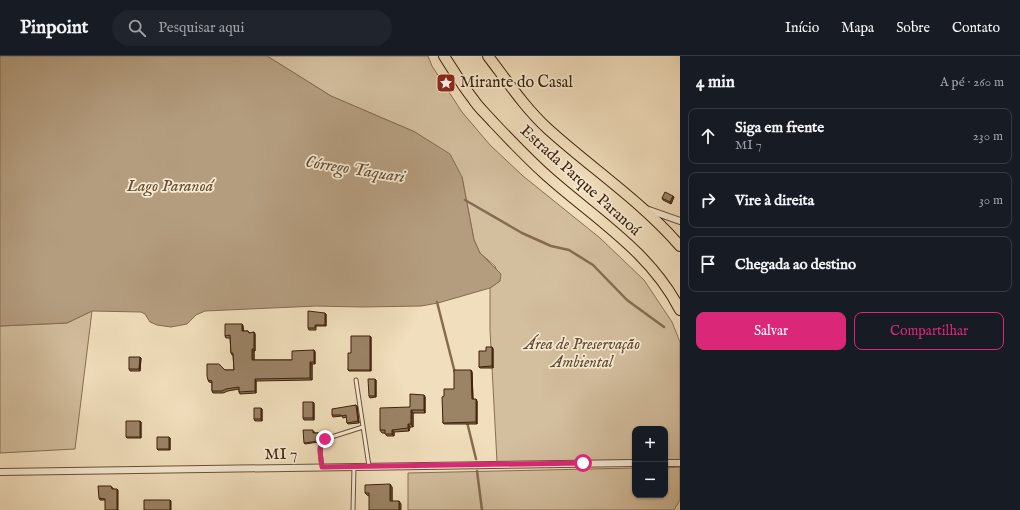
<!DOCTYPE html>
<html lang="pt">
<meta charset="utf-8">
<style>
:root{--surface:#171b24;--page:#20242c;--text:#f1f3f6;--muted:#9ea1a6;--line:#363941;--accent:#db2777}
body{margin:0;font-family:"IM FELL English",serif;background:var(--page);color:var(--text)}
.controls{position:absolute;right:12px;bottom:12px;display:grid;overflow:hidden;border-radius:8px;box-shadow:0 1px 3px #0004}
.controls button{width:36px;height:36px;display:grid;place-items:center;padding:0;border:0;border-bottom:1px solid var(--line);background:var(--surface);color:var(--text);font:20px sans-serif}
.stop{position:absolute;width:12px;height:12px;margin:-9px;border:3px solid #db2777;border-radius:50%;background:#fff}
.stop.end{background:#db2777;border-color:#fff;box-shadow:0 1px 4px #0008}
.list{margin:0;padding:0;list-style:none}
h2{display:flex;justify-content:space-between;align-items:center;height:52px;margin:0;padding:0 16px;font-size:17px}
h2 small{font-size:13px;font-weight:400;color:var(--muted)}
.list li{display:grid;grid-template-columns:26px 1fr auto;gap:12px;align-items:center;box-sizing:border-box;height:56px;margin:0 8px 8px;padding:0 8px;border:1px solid var(--line);border-radius:8px}
.list b{display:block;font-size:15px;white-space:nowrap}
.list p{margin:0;font-size:13px;white-space:nowrap;color:var(--muted)}
.list em{font-size:13px;font-style:normal;color:var(--muted)}
.actions{display:flex;gap:8px;padding:12px 16px}
.actions a{flex:1;padding:9px 0;border:1px solid var(--accent);border-radius:8px;text-align:center;font-size:14px;color:var(--accent)}
.actions .main{background:var(--accent);color:#fff}
.icon{flex:none;width:22px;height:22px;fill:none;stroke:currentColor;stroke-width:2;stroke-linecap:round;stroke-linejoin:round}
.map{position:relative;flex:none;width:680px;height:454px;overflow:hidden}
header{display:flex;align-items:center;gap:24px;box-sizing:border-box;height:56px;padding:0 20px;background:var(--surface);border-bottom:1px solid var(--line)}
header strong{font-size:19px}
nav{display:flex;gap:22px;margin-inline-start:auto;font-size:14px}
.search{width:280px;height:36px;background:var(--page);display:flex;align-items:center;gap:10px;box-sizing:border-box;padding:0 14px;border-radius:22px;color:var(--muted);font-size:15px}
main{display:flex}
aside{flex:1;background:var(--surface)}
.map>svg:first-child{display:block}
.green{fill:#d3be9e;stroke:#886f54}
.water{fill:#b49d7f;stroke:#856b50}
.lines{fill:none;stroke-linecap:round;stroke-linejoin:round}
.stream{stroke:#856b50;stroke-width:2.5}
.lane-casing{stroke:#6b5036;stroke-width:5}
.street-casing{stroke:#6b5036;stroke-width:8}
.primary-casing{stroke:#3e2009;stroke-width:12}
.lane{stroke:#f6ead3;stroke-width:3}
.street{stroke:#f6ead3;stroke-width:6}
.primary{stroke:#f1debc;stroke-width:10}
.wall{fill:#857158;stroke:#3e2009}
.shaded-wall{fill:#6c5c47;stroke:#3e2009}
.building{fill:#9b8366;stroke:#3e2009}
.route{stroke:#db2777;stroke-width:5}
.labels{text-anchor:middle;dominant-baseline:central;stroke-width:3.5;stroke-linejoin:round;paint-order:stroke}
.poi-label{font-size:16px;fill:#3e2009;stroke:#f6ead3;text-anchor:start}
.street-label{font-size:16px;fill:#3e2009;stroke:#f6ead3}
.park-label{font-size:16px;font-style:italic;fill:#63482e;stroke:#f6ead3}
.water-label{font-size:17px;font-style:italic;fill:#674c32;stroke:#f6ead3}
</style>
<header>
<strong>Pinpoint</strong>
<div class="search"><svg class="icon" aria-label="search" viewBox="0 0 24 24"><circle cx="10" cy="10" r="6"/><path d="M15 15l6 6"/></svg>Pesquisar aqui</div>
<nav><a>Início</a><a>Mapa</a><a>Sobre</a><a>Contato</a></nav>
</header>
<main>
<div class="map">
<svg width="680" height="454" viewBox="0 0 680 454">
<rect width="100%" height="100%" fill="#f1debc"/>
<filter id="stains"><feTurbulence type="fractalNoise" baseFrequency=".005" numOctaves="4"/><feColorMatrix values="0 0 0 0 .2 0 0 0 0 .09 0 0 0 0 .02 0 0 0 .5 -.17"/></filter>
<radialGradient id="worn" r=".72"><stop offset=".6" stop-color="#630" stop-opacity="0"/><stop offset="1" stop-color="#630" stop-opacity=".3"/></radialGradient>
<path class="green" d="M267 0H428L432 10 462 56 490 89 523 120 600 182 644 224 672 266 680 286V406L665 407V373H635V407L497 406 490 274V232L500 225 495 210 480 197 474 184 462 121 415 76 331 40Z
M92 255 75 393 0 397V270L67 267Z
M680 411V444L674 454H408V417L635 412V439H665V412Z"/>
<path class="water" d="M0 0H267L331 40 415 76 450 98 462 121 474 184 480 197 501 218 500 225 490 232 438 247 421 250 362 251 317 250 205 255 196 259 187 268 171 271 157 269 150 266 145 258 141 256 92 255 67 267 0 270Z"/>
<g class="lines">
<path class="stream" d="M465 144 522 177 551 190 569 194 593 209 627 244 664 271
M437 246 455 317
M467 366 476 403
M477 415 482 454"/>
<defs>
<path id="lane" d="M356 324 369 410
M322 411C321 401 317 389 325 383L363 371
M353 454 354 411"/>
<path id="street" d="M646 153 680 165
M665 407H680
M0 416 635 407"/>
<path id="primary" d="M444 0C453 14 462 29 473 43 478 51 486 58 493 66 510 84 527 102 546 119 594 162 650 195 680 254
M488 0C507 25 525 52 548 73 591 112 641 145 680 190"/>
</defs>
<use href="#lane" class="lane-casing"/>
<use href="#street" class="street-casing"/>
<use href="#primary" class="primary-casing"/>
<use href="#lane" class="lane"/>
<use href="#street" class="street"/>
<use href="#primary" class="primary"/>
</g>
<path class="wall" d="M673 140 674 141 671 148 663 144 662 142Z
M325 257 326 258V270H316V274H309L308 272Z
M242 268 243 270V275H248L250 277 254 276 255 278V295H254V304H292L314 294 315 296V308H312V324L256 325V337L240 338 239 336V333L228 335 223 337H213L212 335V327L209 326 208 324 225 314H234L233 299H232L231 297 230 282H226L225 280Z
M370 280 371 281V315H349L348 314 351 297Z
M492 291 493 293V312H480L479 311 486 295Z
M140 301 141 302 140 315H130L129 313Z
M471 314 472 316 473 343 477 345V368H444L443 367 444 340 454 333Z
M375 323 376 324V341L370 342 369 340Z
M424 339 425 341V357H413V371H410L409 375 394 376V380H387L385 377H382L380 374 410 351Z
M313 346 314 347V364H304L303 362Z
M356 349 357 350 359 367 348 368 347 367V361L343 362 342 360 333 361 332 359Z
M261 352 262 353V365H255L254 363Z
M141 366V382H127L126 381Z
M314 375V377H330L331 378 323 381 319 386 305 388 304 387Z
M169 381 170 382V394H158L157 393Z
M112 431 113 433 118 434 105 444H100L99 442Z
M392 431V445L401 448 369 440 367 439 365 437Z"/>
<path class="shaded-wall" d="M673 140 674 141 671 148 670 146Z
M325 257 326 258V270L325 269Z
M242 268 243 270 244 277 242 275Z
M254 276 255 278V295L254 293Z
M370 280 371 281V315L370 314Z
M492 291 493 293V312L492 310Z
M252 293 254 295V306L252 304Z
M314 294 315 296V308L314 306Z
M140 301 141 302 140 315 139 313Z
M310 306 312 308V324L310 322Z
M471 314 472 316 473 345 472 343Z
M255 323 256 325V337L255 335Z
M375 323 376 324V341L375 340Z
M424 339 425 341V357L424 354Z
M476 343 477 345V368L476 366Z
M313 346 314 347V364L313 362Z
M356 349 357 350 359 367 358 365Z
M261 352 262 353V365L261 363Z
M411 354 413 357V371L411 368Z
M140 365 141 366V382L140 381Z
M408 368 410 371 409 375 408 372Z
M392 374 394 376V380L392 378Z
M322 379 323 381 319 386 318 385Z
M169 381 170 382V394L169 393Z
M390 428 392 431V448L390 445Z
M117 433 118 434V454H117Z
M170 444 171 445V454H170Z
M399 445 401 448V454H399Z"/>
<path class="building" d="M665 136 673 140 670 146 662 142Z
M308 255 325 257V269H315V272H308Z
M225 268H242V275H248L249 277 254 276V293H252V304H292V295L314 294V306H310V322L255 323V335L239 336V331L226 333 222 335H212V325L208 324 207 320V308H219L225 314H234L233 297H231L230 279 225 280Z
M351 280H370V314H348V297H351Z
M486 291H492V310L479 311V295H486Z
M129 301H140L139 313H129Z
M454 314H471L472 343H476V366L443 367 442 341 444 340V333H454Z
M368 323H375V340H369Z
M410 338 424 339V354H411V368H408V372L392 374V378H385V374H380V352L410 351Z
M303 346H313V362H303Z
M356 349 358 365 347 367 346 359 342 360 341 359H332V353Z
M254 352H261V363H254Z
M126 365H140V381H126Z
M303 374H313V377H330L322 379 318 385 304 387Z
M157 381H169V393H157Z
M390 428V445H399V454H369V437H365V429Z
M98 430H111L112 433H117V454H105V443L99 442Z
M144 444H170V454H144Z"/>
<g class="lines">
<path class="route" d="M325 383C317 389 321 401 322 411L583 407"/>
</g>
<defs>
<symbol id="sight-square" viewBox="-11 -11 22 22"><rect x="-9" y="-9" width="18" height="18" rx="4" fill="#8f2418" stroke="#f6ead3"/><path d="M0-6L1.8-2.2L6-1.7L2.9 1.2L3.7 5.4L0 3.3L-3.7 5.4L-2.9 1.2L-6-1.7L-1.8-2.2Z" fill="#fff"/></symbol>
</defs>
<g fill-rule="evenodd">
<use href="#sight-square" x="435" y="16" width="22" height="22"/>
</g>
<g class="labels">
<g class="poi-label">
<text x="460" y="27">Mirante do Casal</text>
</g>
<g class="street-label">
<text transform="translate(580 125) rotate(42)">Estrada Parque Paranoá</text>
<text transform="translate(281 399) rotate(-1)">MI 7</text>
</g>
<g class="park-label">
<text x="582" y="289">Área de Preservação<tspan x="582" dy="18">Ambiental</tspan></text>
</g>
<g class="water-label">
<text transform="translate(355 114) rotate(9)">Córrego Taquari</text>
<text x="170" y="130">Lago Paranoá</text>
</g>
</g>
<rect width="100%" height="100%" filter="url(#stains)"/>
<rect width="100%" height="100%" fill="url(#worn)"/>
</svg>
<div class="controls">
<button>+</button>
<button>−</button>
</div>
<div class="stop" style="left:583px;top:407px"></div>
<div class="stop end" style="left:325px;top:383px"></div>
</div>
<aside>
<h2>4 min<small>A pé · 260 m</small></h2>
<ul class="list">
<li><svg class="icon" aria-label="ahead" viewBox="0 0 24 24"><path d="M12 20V5M6 11l6-6 6 6"/></svg><div><b>Siga em frente</b><p>MI 7</p></div><em>230 m</em></li>
<li><svg class="icon" aria-label="right" viewBox="0 0 24 24"><path d="M7 20v-9h11M14 6l5 5-5 5"/></svg><div><b>Vire à direita</b></div><em>30 m</em></li>
<li><svg class="icon" aria-label="arrive" viewBox="0 0 24 24"><path d="M6 21V4h12l-3 4 3 4H6"/></svg><div><b>Chegada ao destino</b></div></li>
</ul>
<div class="actions"><a class="main">Salvar</a><a>Compartilhar</a></div>
</aside>
</main>
